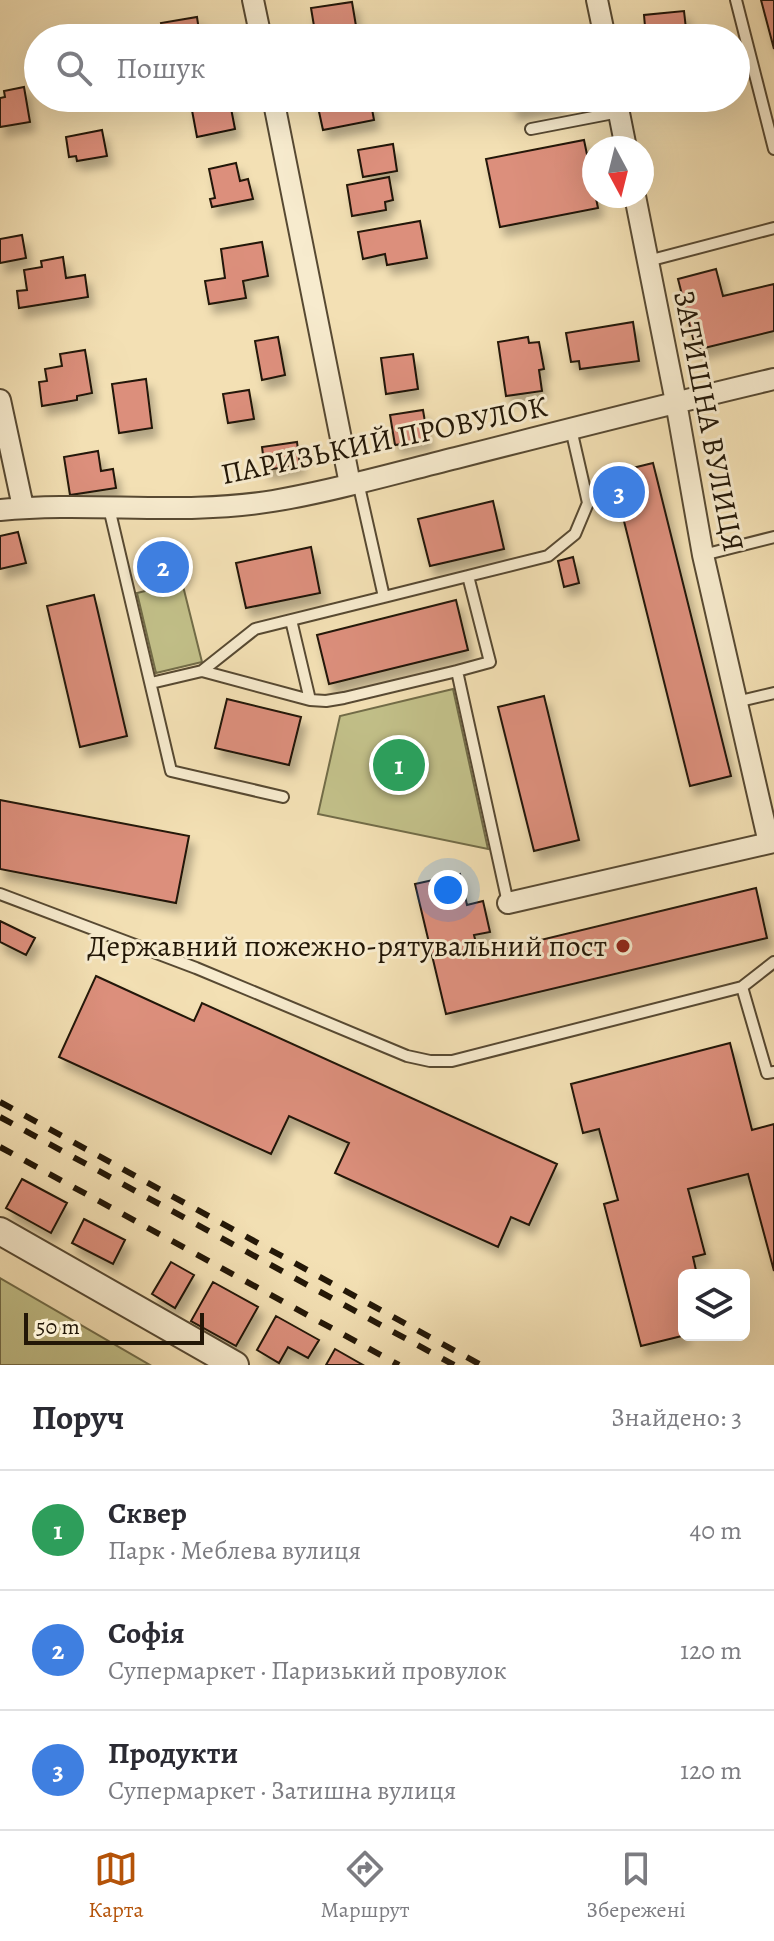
<!DOCTYPE html>
<html lang="uk">
<meta charset="utf-8">
<style>
:root{--surface:#fff;--page:#f2f2f3;--text:#2b2b33;--muted:#7c7c81;--line:#e1e1e2;--accent:#b45309}
body{margin:0;font-family:Alegreya,serif;background:var(--page);color:var(--text)}
.controls{position:absolute;right:24px;bottom:24px;display:grid;overflow:hidden;border-radius:12px;box-shadow:0 8px 32px #0002}
.controls button{width:72px;height:72px;display:grid;place-items:center;padding:0;border:0;border-bottom:2px solid var(--line);background:var(--surface);color:var(--text);font:40px sans-serif}
.compass{position:absolute;left:582px;top:136px;width:72px;height:72px;border-radius:50%;background:var(--surface);box-shadow:0 8px 32px #0002;rotate:173deg}
.scale{position:absolute;left:24px;bottom:20px;width:180px;box-sizing:border-box;padding-left:8px;border:4px solid #231707;border-top:0;font-size:22px;line-height:28px;white-space:nowrap;color:#231707;-webkit-text-stroke:6px #f7ebce;paint-order:stroke}
.you{position:absolute;left:448px;top:890px;width:28px;height:28px;margin:-20px;border:6px solid #fff;border-radius:50%;background:#1a73e8;box-shadow:0 0 0 12px #1a73e833}
.badge{display:grid;place-items:center;width:52px;height:52px;border-radius:50%;background:var(--accent);color:#fff;font-size:26px;font-weight:700}
.pin{position:absolute;translate:-50% -50%;border:4px solid #fff;box-shadow:0 2px 8px #0006}
.list{margin:0;padding:0;list-style:none}
h2{display:flex;justify-content:space-between;align-items:center;height:104px;margin:0;padding:0 32px;font-size:34px}
h2 small{font-size:26px;font-weight:400;color:var(--muted)}
.list li{display:grid;grid-template-columns:52px 1fr auto;gap:24px;align-items:center;box-sizing:border-box;height:120px;padding:0 32px;border-top:2px solid var(--line)}
.list b{display:block;font-size:30px;white-space:nowrap}
.list p{margin:0;font-size:26px;white-space:nowrap;color:var(--muted)}
.list em{font-size:26px;font-style:normal;color:var(--muted)}
.icon{flex:none;width:44px;height:44px;fill:none;stroke:currentColor;stroke-width:2;stroke-linecap:round;stroke-linejoin:round}
.map{position:relative;flex:none;width:774px;height:1365px;overflow:hidden}
.search{position:absolute;background:var(--surface);box-shadow:0 8px 32px #0002;left:24px;right:24px;top:24px;height:88px;display:flex;align-items:center;gap:20px;box-sizing:border-box;padding:0 28px;border-radius:44px;color:var(--muted);font-size:30px}
.sheet{height:464px;background:var(--surface)}
nav{display:flex;justify-content:space-around;align-items:center;box-sizing:border-box;height:112px;border-top:2px solid var(--line);background:var(--surface);font-size:22px;color:var(--muted)}
nav a{display:grid;justify-items:center;gap:4px}
nav .on{color:var(--accent)}
.map>svg:first-child{display:block}
.green{fill:#c2c089;stroke:#726c48;stroke-width:2}
.building{fill:#dc8f7c;stroke:#231707;stroke-width:2;filter:url(#shadow)}
.lines{fill:none;stroke-linecap:round;stroke-linejoin:round}
.service-casing{stroke:#574932;stroke-width:14}
.minor-casing{stroke:#574932;stroke-width:24}
.tertiary-casing{stroke:#574932;stroke-width:30}
.service{stroke:#f7ebce;stroke-width:10}
.minor{stroke:#f7ebce;stroke-width:20}
.tertiary{stroke:#f7ebce;stroke-width:26}
.rail{stroke:#231707;stroke-width:6;stroke-dasharray:14 14;stroke-linecap:butt}
.tree{fill:#9f926e}
.poi-dot{fill:#8f2418;stroke:#f7ebce;stroke-width:3}
.labels{text-anchor:middle;dominant-baseline:central;stroke-width:6;stroke-linejoin:round;paint-order:stroke}
.street-label{font-size:30px;fill:#231707;stroke:#f7ebce}
.poi-label{font-size:30px;fill:#231707;stroke:#f7ebce;text-anchor:end}
</style>
<div class="map">
<svg width="774" height="1365" viewBox="0 0 774 1365">
<defs>
<filter id="shadow"><feDropShadow dx="5" dy="9" stdDeviation="4" flood-color="#0004"/></filter>
</defs>
<rect width="100%" height="100%" fill="#f3e0b4"/>
<filter id="stains"><feTurbulence type="fractalNoise" baseFrequency=".0025" numOctaves="4"/><feColorMatrix values="0 0 0 0 .2 0 0 0 0 .09 0 0 0 0 .02 0 0 0 .5 -.17"/></filter>
<radialGradient id="worn" r=".72"><stop offset=".6" stop-color="#630" stop-opacity="0"/><stop offset="1" stop-color="#630" stop-opacity=".3"/></radialGradient>
<path class="green" d="M182 582 202 662 156 673 137 593Z
M453 689 488 849 318 814 340 716Z
M0 1278 150 1365H0Z"/>
<path class="building" d="M761 0H774V49Z
M352 2 358 38H316L311 8Z
M684 11 687 38H646L644 15Z
M197 17 199 31 215 29 216 35 223 34 224 38H164L161 23Z
M24 87 30 122 0 127V98L5 97 4 91Z
M229 98 235 129 197 137 191 105Z
M316 98H370L374 120 323 130Z
M511 98H560L561 103 513 110Z
M102 130 107 156 77 161 76 156 69 157 66 137Z
M584 140 598 208 500 227 486 159Z
M393 144 397 171 363 177 358 150Z
M236 163 240 181 248 179 253 199 212 207 210 199 215 198 209 169Z
M389 177 393 200 385 202 386 210 352 216 347 185Z
M420 221 427 258 387 265 385 254 363 259 358 232Z
M22 235 26 258 0 263V239Z
M262 242 268 276 243 281 246 298 209 304 205 281 225 278 221 249Z
M63 257 66 278 85 275 88 297 19 308 17 291 27 290 24 270 42 267 41 261Z
M716 269 723 296 774 284V331L696 350 678 279Z
M633 322 639 361 580 369 579 361 571 362 566 333Z
M278 337 285 375 262 380 255 341Z
M528 337 529 343 539 342 544 369 539 370 542 391 506 396 498 342Z
M85 350 92 393 77 396V400L42 406 39 382 47 381 45 369 62 366 60 354Z
M413 354 418 389 386 394 381 358Z
M146 379 152 428 119 433 112 384Z
M249 390 254 419 228 423 223 394Z
M423 410 428 440 395 445 390 415Z
M297 442 300 465 265 470 262 447Z
M98 451 101 471 113 469 116 488 70 495 64 457Z
M653 463 731 776 690 786 612 473Z
M493 501 504 549 430 566 418 519Z
M18 532 26 563 0 569V536Z
M311 547 320 593 246 608 236 563Z
M174 556 177 574 153 579 149 561Z
M573 557 579 583 564 587 558 561Z
M94 595 127 736 80 747 47 606Z
M456 600 468 650 329 684 317 635Z
M544 696 579 840 534 851 498 707Z
M227 699 301 717 289 765 215 748Z
M0 800 189 836 176 903 0 869Z
M460 874 467 905 483 901 490 932 474 935 479 955 756 888 767 938 446 1014 415 884Z
M0 921 35 938 26 955 0 942Z
M96 976 194 1021 202 1003 557 1164 529 1225 511 1217 498 1247 335 1173 349 1143 289 1116 271 1154 59 1057Z
M730 1043 752 1130 774 1124V1271L748 1174 688 1189 705 1254 693 1257 697 1275H684V1335H686L641 1346 604 1204 618 1200 599 1129 583 1133 571 1084Z
M22 1179 67 1203 51 1233 6 1208Z
M84 1219 125 1240 113 1264 72 1243Z
M171 1262 194 1275 175 1308 152 1294Z
M213 1282 258 1307 236 1346 191 1321Z
M276 1316 319 1340 308 1358 288 1347 279 1363 257 1350Z
M335 1349 363 1365H326Z"/>
<g class="lines">
<defs>
<path id="service" d="M736 0 774 149
M531 129 619 112
M648 261 774 228
M109 508 171 771 283 797
M703 555 774 537
M384 597 468 576
M291 620 310 700
M202 671 255 629 384 597 358 482
M457 671 490 662 468 576 548 556 575 534 588 503 571 429
M151 683 202 671 310 700 326 701 344 698 457 671 508 903
M736 702 774 693
M0 894 196 968 407 1056 430 1061H452L742 987 774 962
M742 987 767 1073 774 1072"/>
<path id="minor" d="M253 0 261 38
M597 0 605 38
M273 98 350 484
M616 98 626 148
M635 196 676 402 703 555 769 843
M0 400 23 507
M0 510C91 501 182 516 273 501 334 491 395 473 456 458 562 431 668 404 774 379
M508 903 774 842"/>
<path id="tertiary" d="M0 1231 235 1365"/>
</defs>
<use href="#service" class="service-casing"/>
<use href="#minor" class="minor-casing"/>
<use href="#tertiary" class="tertiary-casing"/>
<use href="#service" class="service"/>
<use href="#minor" class="minor"/>
<use href="#tertiary" class="tertiary"/>
<path class="rail" d="M0 1102 481 1365
M0 1117 454 1365
M0 1147 399 1365"/>
</g>
<circle class="tree" cx="398" cy="762" r="9"/>
<circle class="poi-dot" cx="623" cy="946" r="8"/>
<g class="labels">
<g class="street-label">
<text transform="translate(709 421) rotate(79)">ЗАТИШНА ВУЛИЦЯ</text>
<text transform="translate(384 440) rotate(-12)">ПАРИЗЬКИЙ ПРОВУЛОК</text>
</g>
<g class="poi-label">
<text x="607" y="946">Державний пожежно-рятувальний пост</text>
</g>
</g>
<rect width="100%" height="100%" filter="url(#stains)"/>
<rect width="100%" height="100%" fill="url(#worn)"/>
</svg>
<div class="controls">
<button><svg class="icon" aria-label="layers" viewBox="0 0 24 24"><path d="M12 4l9 5-9 5-9-5zM3 14l9 5 9-5"/></svg></button>
</div>
<svg class="compass" viewBox="-18 -18 36 36"><path d="M0-13l5 13h-10z" fill="#e53935"/><path d="M0 13l5-13h-10z" fill="#7c7c81"/></svg>
<div class="scale">50 m</div>
<div class="you"></div>
<div class="pin badge" style="left:399px;top:765px;background:#2e9e5b">1</div>
<div class="pin badge" style="left:163px;top:567px;background:#3f7fe0">2</div>
<div class="pin badge" style="left:619px;top:492px;background:#3f7fe0">3</div>
<div class="search"><svg class="icon" aria-label="search" viewBox="0 0 24 24"><circle cx="10" cy="10" r="6"/><path d="M15 15l6 6"/></svg>Пошук</div>
</div>
<section class="sheet">
<h2>Поруч<small>Знайдено: 3</small></h2>
<ul class="list">
<li><span class="badge" style="background:#2e9e5b">1</span><div><b>Сквер</b><p>Парк · Меблева вулиця</p></div><em>40 m</em></li>
<li><span class="badge" style="background:#3f7fe0">2</span><div><b>Софія</b><p>Супермаркет · Паризький провулок</p></div><em>120 m</em></li>
<li><span class="badge" style="background:#3f7fe0">3</span><div><b>Продукти</b><p>Супермаркет · Затишна вулиця</p></div><em>120 m</em></li>
</ul>
</section>
<nav>
<a class="on"><svg class="icon" aria-label="map" viewBox="0 0 24 24"><path d="M3 6l6-2 6 2 6-2v14l-6 2-6-2-6 2zM9 4v14M15 6v14"/></svg>Карта</a>
<a><svg class="icon" aria-label="directions" viewBox="0 0 24 24"><path d="M12 3l9 9-9 9-9-9zM9 14v-3h6M13 9l2 2-2 2"/></svg>Маршрут</a>
<a><svg class="icon" aria-label="saved" viewBox="0 0 24 24"><path d="M7 4h10v16l-5-4-5 4z"/></svg>Збережені</a>
</nav>
